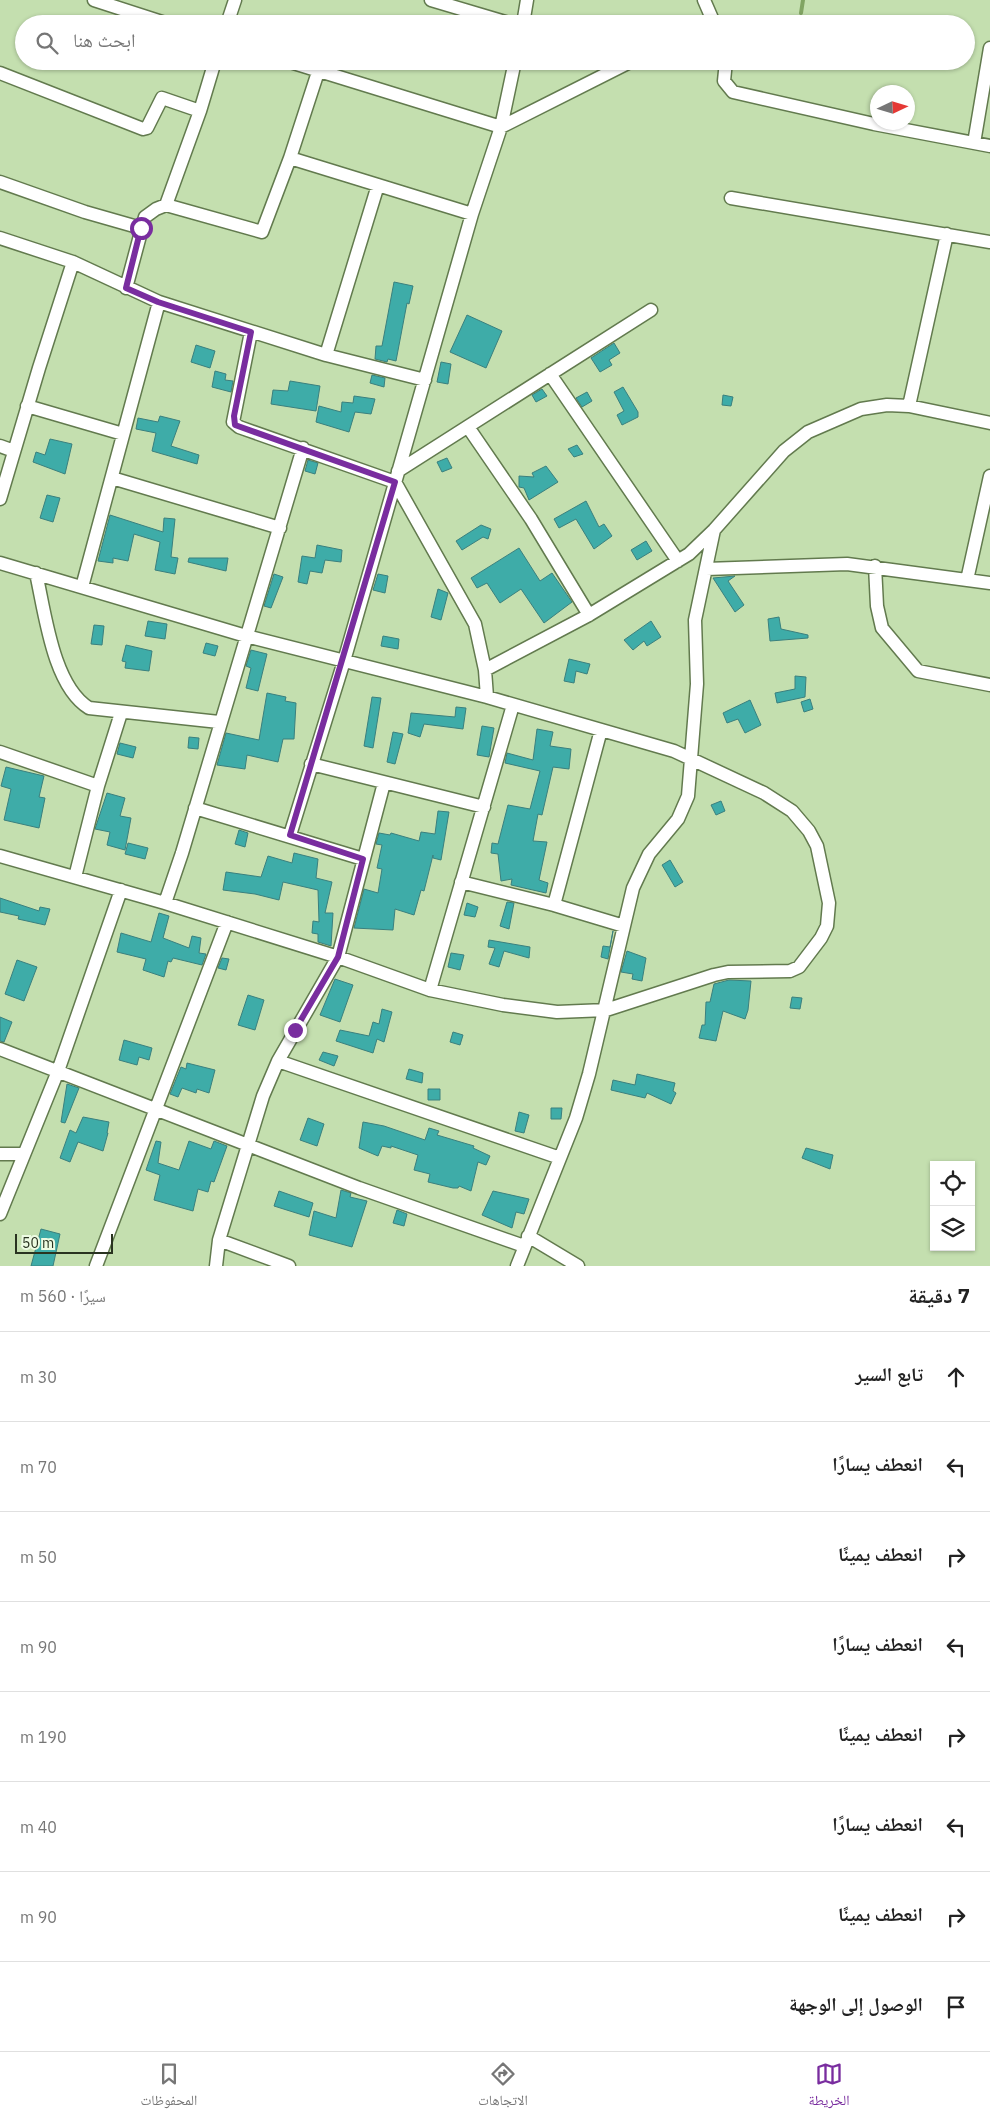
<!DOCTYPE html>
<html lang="ar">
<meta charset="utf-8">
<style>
:root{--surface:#fff;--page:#f6f6f6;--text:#222;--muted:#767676;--line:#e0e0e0;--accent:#792d9f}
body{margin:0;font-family:"IBM Plex Sans","Noto Naskh Arabic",sans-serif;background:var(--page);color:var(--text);direction:rtl}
.controls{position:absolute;right:15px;bottom:15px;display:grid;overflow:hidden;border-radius:0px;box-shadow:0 1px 4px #0004}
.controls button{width:45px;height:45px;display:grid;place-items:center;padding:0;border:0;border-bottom:1px solid var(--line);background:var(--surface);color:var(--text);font:25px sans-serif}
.compass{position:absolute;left:870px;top:85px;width:45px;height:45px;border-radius:50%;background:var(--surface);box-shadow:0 1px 4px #0004;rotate:86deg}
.scale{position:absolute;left:15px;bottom:12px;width:98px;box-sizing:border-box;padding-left:5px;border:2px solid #293320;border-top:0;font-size:14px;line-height:18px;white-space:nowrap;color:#293320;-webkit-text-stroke:4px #edfbe3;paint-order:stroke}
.stop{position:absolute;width:15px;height:15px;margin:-11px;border:4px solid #792d9f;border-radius:50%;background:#fff}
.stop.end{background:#792d9f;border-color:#fff;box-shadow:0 1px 5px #0008}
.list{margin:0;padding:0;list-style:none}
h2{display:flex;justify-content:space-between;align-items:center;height:65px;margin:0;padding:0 20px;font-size:21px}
h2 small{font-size:16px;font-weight:400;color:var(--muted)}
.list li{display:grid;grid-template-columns:32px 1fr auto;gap:15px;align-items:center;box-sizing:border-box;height:90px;padding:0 20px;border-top:1px solid var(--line)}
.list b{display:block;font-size:19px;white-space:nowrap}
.list em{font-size:16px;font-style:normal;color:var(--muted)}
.icon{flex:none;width:28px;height:28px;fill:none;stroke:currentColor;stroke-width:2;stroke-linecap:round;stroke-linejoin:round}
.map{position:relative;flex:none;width:990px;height:1266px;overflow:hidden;direction:ltr}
.search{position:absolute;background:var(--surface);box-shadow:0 1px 4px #0004;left:15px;right:15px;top:15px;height:55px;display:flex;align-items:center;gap:12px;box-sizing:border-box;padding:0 18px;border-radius:28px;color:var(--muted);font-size:19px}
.sheet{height:785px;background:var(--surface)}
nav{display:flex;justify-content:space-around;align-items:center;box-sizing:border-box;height:70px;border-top:1px solid var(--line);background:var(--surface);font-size:14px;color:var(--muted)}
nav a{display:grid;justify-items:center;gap:2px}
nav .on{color:var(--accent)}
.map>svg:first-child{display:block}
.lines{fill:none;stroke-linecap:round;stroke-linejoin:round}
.stream{stroke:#81a463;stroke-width:4}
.building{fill:#3eaca8;stroke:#3a807e}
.street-casing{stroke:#627a4e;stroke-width:15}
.street{stroke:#fff;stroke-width:12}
.route{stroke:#792d9f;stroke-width:6}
</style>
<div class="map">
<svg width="990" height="1266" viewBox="0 0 990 1266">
<rect width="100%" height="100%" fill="#c4dfaf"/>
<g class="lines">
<path class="stream" d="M801 13 803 0"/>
</g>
<path class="building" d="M394 282 413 286 409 304 407 303 396 361 388 359 387 362 375 359 376 346H382Z
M467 315 502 331 486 368 450 352Z
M614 343 620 353 609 360 612 365 600 372 591 358Z
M196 345 215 351 210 368 191 362Z
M441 362 451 364 448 384 437 382Z
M215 371 226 374 225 380 233 381 231 392 212 387Z
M372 375 385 378 384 387 370 383Z
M290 381 320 386 316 411 271 404 273 390 288 391Z
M623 387 638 412V417L622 425 617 415 624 411 614 392Z
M542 389 547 396 536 402 532 395Z
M587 392 592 401 582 407 576 398Z
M723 395 733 397 731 406 722 405Z
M354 396 375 399 371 414 355 412 349 432 316 422 319 406 341 412 342 402 353 403Z
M160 416 180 421 171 446 199 455 197 464 152 451 156 433 136 429 138 418 158 422Z
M50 439 72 444 65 474 33 462 36 452 45 455Z
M577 445 583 454 574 457 568 449Z
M447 458 452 468 442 472 437 462Z
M308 460 318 463 315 474 305 471Z
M546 466 558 482 529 500 524 488 519 487V476L534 477 532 473Z
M47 495 60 498 53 522 40 518Z
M586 501 599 527 604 524 612 536 594 549 576 519 559 528 554 519Z
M110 515 163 532 164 518 175 519 171 557 178 558 175 574 155 570 160 542 134 534 128 561 113 558V563L98 561Z
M481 525 491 529 488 539 483 537 462 550 456 541Z
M646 541 652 551 637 560 631 550Z
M317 545 342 550 341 562 325 560 322 573 310 571 307 584 298 582 302 556 315 558Z
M519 548 540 581 552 573 572 602 544 623 521 589 500 603 487 583 477 588 471 578Z
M189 558H228L226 571 188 562Z
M274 574 283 577 271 608 264 606Z
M378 574 388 576 385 593 373 590Z
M735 576 728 581 744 605 735 612 713 578Z
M438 589 448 593 441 620 431 617Z
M779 617 781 629 808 635V638L770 641 768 619Z
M148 621 167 624 165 639 145 636Z
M651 621 661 637 647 646 644 641 633 650 624 640Z
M94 625 104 626 102 645 91 644Z
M383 636 399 639 398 649 381 646Z
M206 643 218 646 215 656 203 653Z
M126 645 152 651 149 671 125 668 126 662 122 661Z
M251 650 267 654 258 691 246 688 251 668 246 666Z
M569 659 590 664 587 674 576 671 574 683 564 681Z
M795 676 806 677 805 697 777 703 775 693 795 689Z
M267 693 286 697 285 701 296 703 294 739H283L278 762 247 755 245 769 217 765 226 733 259 740Z
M372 697 381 698 373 748 364 746Z
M810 699 813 709 804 712 801 702Z
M750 700 761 725 745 733 738 719 727 723 723 713Z
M456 707 466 708 463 729 424 724 420 737 408 733 411 713 455 717Z
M482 726 494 728 489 757 477 755Z
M537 729 553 732 550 746 571 749 569 769 553 767 542 815 538 814 533 841 547 842 539 880 548 883 546 893 511 885 512 879 501 881 498 854 491 853 492 843 498 844 508 805 530 809 540 771 505 763 507 753 533 760Z
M393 732 403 734 395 764 387 762Z
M189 737 199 738 198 749 188 748Z
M120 743 136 747 133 758 117 754Z
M6 767 44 776 39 797 45 798 39 828 4 820 11 789 1 786Z
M107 793 125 798 120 816 131 818 125 850 107 845 110 832 95 829Z
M721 801 725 811 716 815 711 805Z
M438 811 449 812 441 860 433 858V855L424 891 421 890 414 915 395 909 393 930 354 928 364 889 378 893 382 869 377 868 382 845 376 844 379 833 390 835 391 833 419 841 421 832 435 834Z
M239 830 248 833 245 847 235 844Z
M128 843 148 848 145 859 125 854Z
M294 853 318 859 316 878 332 882 325 913H333L331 946 318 942V934L312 933 313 921 319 922 318 890 283 882 279 900 255 894 223 890 226 872 261 877 268 856 292 863Z
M670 860 683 882 675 887 662 865Z
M0 898 39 911 40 907 50 909 45 925 18 919 19 916 0 912Z
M507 902 514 903 509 929 500 926Z
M467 903 478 907 475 917 464 915Z
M159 913 169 916 163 938 189 948 192 936 201 938 199 953 206 954 202 965 173 958 171 962 168 961 164 977 143 970 146 959 117 952 121 933 151 942Z
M613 931 608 959 601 957 603 946 610 947Z
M489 940 530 947 529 958 504 951 499 967 489 964 495 948 488 947Z
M627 951 646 958 642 981 632 979 633 974 621 972Z
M451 953 464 955 460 970 448 967Z
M222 958 229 959 226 970 218 968Z
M17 960 37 967 24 1001 5 994Z
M335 979 353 985 340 1022 320 1015Z
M729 980 751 981 748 1010 745 1019 723 1011 716 1041 699 1038 702 1025H705L706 1002H710L714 984Z
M248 995 264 1000 255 1030 238 1025Z
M792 997 802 998 800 1009 790 1008Z
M382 1009 392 1012 384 1042 377 1039 373 1053 336 1041 340 1030 369 1036 373 1022 379 1024Z
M0 1017 12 1022 4 1042 0 1041Z
M453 1032 463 1035 460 1045 450 1042Z
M124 1040 152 1048 149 1060 139 1057 137 1065 119 1060Z
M323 1052 338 1056 334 1066 319 1060Z
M187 1063 215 1070 209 1093 197 1089 196 1093 182 1088 178 1097 170 1094 181 1067 186 1069Z
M409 1069 423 1073 422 1083 406 1079Z
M637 1074 675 1083 673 1091 676 1093 671 1104 647 1093 645 1098 611 1090 613 1080 635 1085Z
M67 1084 79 1088 65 1123 61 1122Z
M428 1089H440V1100H428Z
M551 1108H562L561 1119H551Z
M519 1112 529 1115 524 1133 515 1131Z
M83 1117 109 1122 107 1133H108L103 1151 78 1142 70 1162 60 1158 70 1130 76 1133Z
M308 1118 324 1124 317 1146 300 1140Z
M363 1122 384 1126 425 1140 429 1128 439 1131 437 1135 474 1146 473 1148 490 1156 486 1165 478 1162 471 1191 459 1186 458 1188H453L428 1182 430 1174 414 1170 418 1155 391 1146V1148L382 1146 378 1156 359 1148Z
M156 1141 161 1142 158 1163 179 1170 189 1141 211 1149 214 1141 227 1146 214 1182 211 1181 208 1192 198 1189 193 1211 154 1200 160 1175 146 1170Z
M806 1148 833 1155 830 1169 802 1158Z
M341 1190 351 1193 350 1197 367 1201 352 1247 309 1235 314 1211 336 1218Z
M279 1191 313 1203 309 1217 274 1206Z
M493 1191 529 1199 524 1214 516 1212 512 1228 482 1215Z
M397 1210 407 1214 404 1226 393 1223Z
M41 1229 60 1234 53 1266H31Z"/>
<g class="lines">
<defs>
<path id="street" d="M94 0 168 24
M431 0 512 24
M704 0 714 23
M227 24 235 0
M523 24 527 0
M287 61 501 127 632 61
M726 61 724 81 733 92 874 124 990 146
M0 73 143 129 147 128 162 98 200 111
M974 143 990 48
M290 158 472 214
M0 182 85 212 141 228
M731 198 990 242
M166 205 262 232 290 158 318 72
M0 238 73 262 159 302 326 355 425 380
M126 288 145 217 156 209 166 205 200 111 215 61
M251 332 233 422 239 427 395 482 475 624 485 670 487 697
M326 355 378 185
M550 374 678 561
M27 406 123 434
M909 406 947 234
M468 427 531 519 589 615
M0 446 14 451
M398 471 651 310
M112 478 280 528
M0 499 39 368 73 262
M0 563 246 636 487 697 674 751 764 793 792 811 809 831 817 846 829 903 827 926 821 938 799 967 790 971 728 972 714 975 606 1010 557 1012 503 1005 430 990 338 957 165 903 0 856
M875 566 877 606 882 628 918 671 990 685
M706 569 847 564 990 583
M36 573C45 613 53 686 89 708L219 722
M967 580 990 476
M82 587 159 302
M485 670 589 615 689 554 714 530 784 451 808 432 861 409 887 405 909 406 990 423
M0 752 98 786
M311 764 484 807
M195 808 363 859
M290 835 344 661 472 214 501 127 515 61
M75 877 98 786 121 713
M461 882 554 905 601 730
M165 903 182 853 303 448
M554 905 624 926
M430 990 513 705
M0 1049 359 1188 524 1246
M278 1061 560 1158
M0 1154H23
M0 1214 58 1071 121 890
M528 1236 578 1266
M219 1240 289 1266
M96 1266 227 922
M216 1266 219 1240 263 1096 278 1061 338 957 384 783
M517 1266 576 1118 589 1074 633 888 649 854 678 819 688 796 697 684 695 620 714 530"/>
</defs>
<use href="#street" class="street-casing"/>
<use href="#street" class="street"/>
</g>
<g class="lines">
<path class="route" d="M141 228 126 288 158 302 251 332 234 416 235 425 395 482 290 835 363 859 338 957 295 1030"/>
</g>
</svg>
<div class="controls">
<button><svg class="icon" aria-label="locate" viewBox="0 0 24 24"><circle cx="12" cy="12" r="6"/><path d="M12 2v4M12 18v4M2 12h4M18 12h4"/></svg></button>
<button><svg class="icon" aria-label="layers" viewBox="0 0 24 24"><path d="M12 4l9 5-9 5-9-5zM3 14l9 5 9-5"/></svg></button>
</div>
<svg class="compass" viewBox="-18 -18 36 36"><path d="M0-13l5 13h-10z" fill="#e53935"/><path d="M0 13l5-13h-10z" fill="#767676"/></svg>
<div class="scale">50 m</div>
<div class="stop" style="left:141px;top:228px"></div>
<div class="stop end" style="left:295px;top:1030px"></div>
<div class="search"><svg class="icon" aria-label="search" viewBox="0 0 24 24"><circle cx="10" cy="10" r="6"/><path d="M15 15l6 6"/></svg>ابحث هنا</div>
</div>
<section class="sheet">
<h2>7 دقيقة<small>سيرًا · 560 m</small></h2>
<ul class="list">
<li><svg class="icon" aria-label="ahead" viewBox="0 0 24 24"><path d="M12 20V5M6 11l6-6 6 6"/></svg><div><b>تابع السير</b></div><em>30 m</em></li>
<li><svg class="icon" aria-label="left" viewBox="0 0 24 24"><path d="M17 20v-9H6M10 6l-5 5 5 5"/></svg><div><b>انعطف يسارًا</b></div><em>70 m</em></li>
<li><svg class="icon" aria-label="right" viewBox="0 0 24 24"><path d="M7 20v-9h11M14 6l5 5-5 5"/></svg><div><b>انعطف يمينًا</b></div><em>50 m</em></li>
<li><svg class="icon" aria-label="left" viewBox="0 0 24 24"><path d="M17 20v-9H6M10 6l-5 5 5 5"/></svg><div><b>انعطف يسارًا</b></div><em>90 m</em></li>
<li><svg class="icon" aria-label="right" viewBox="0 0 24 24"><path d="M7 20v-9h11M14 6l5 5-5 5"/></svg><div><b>انعطف يمينًا</b></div><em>190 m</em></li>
<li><svg class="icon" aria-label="left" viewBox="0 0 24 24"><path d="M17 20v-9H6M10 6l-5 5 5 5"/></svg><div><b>انعطف يسارًا</b></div><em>40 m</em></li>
<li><svg class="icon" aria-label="right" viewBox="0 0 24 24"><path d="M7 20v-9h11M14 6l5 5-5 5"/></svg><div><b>انعطف يمينًا</b></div><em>90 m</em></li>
<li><svg class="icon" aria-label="arrive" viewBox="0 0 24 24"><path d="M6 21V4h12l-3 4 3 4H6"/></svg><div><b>الوصول إلى الوجهة</b></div></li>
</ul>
</section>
<nav>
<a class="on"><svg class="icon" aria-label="map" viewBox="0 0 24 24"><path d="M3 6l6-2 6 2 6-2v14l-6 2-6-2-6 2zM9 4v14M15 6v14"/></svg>الخريطة</a>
<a><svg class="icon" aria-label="directions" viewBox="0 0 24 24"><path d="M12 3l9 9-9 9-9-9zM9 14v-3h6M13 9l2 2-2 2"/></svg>الاتجاهات</a>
<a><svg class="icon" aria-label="saved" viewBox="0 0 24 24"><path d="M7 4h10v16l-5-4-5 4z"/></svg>المحفوظات</a>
</nav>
